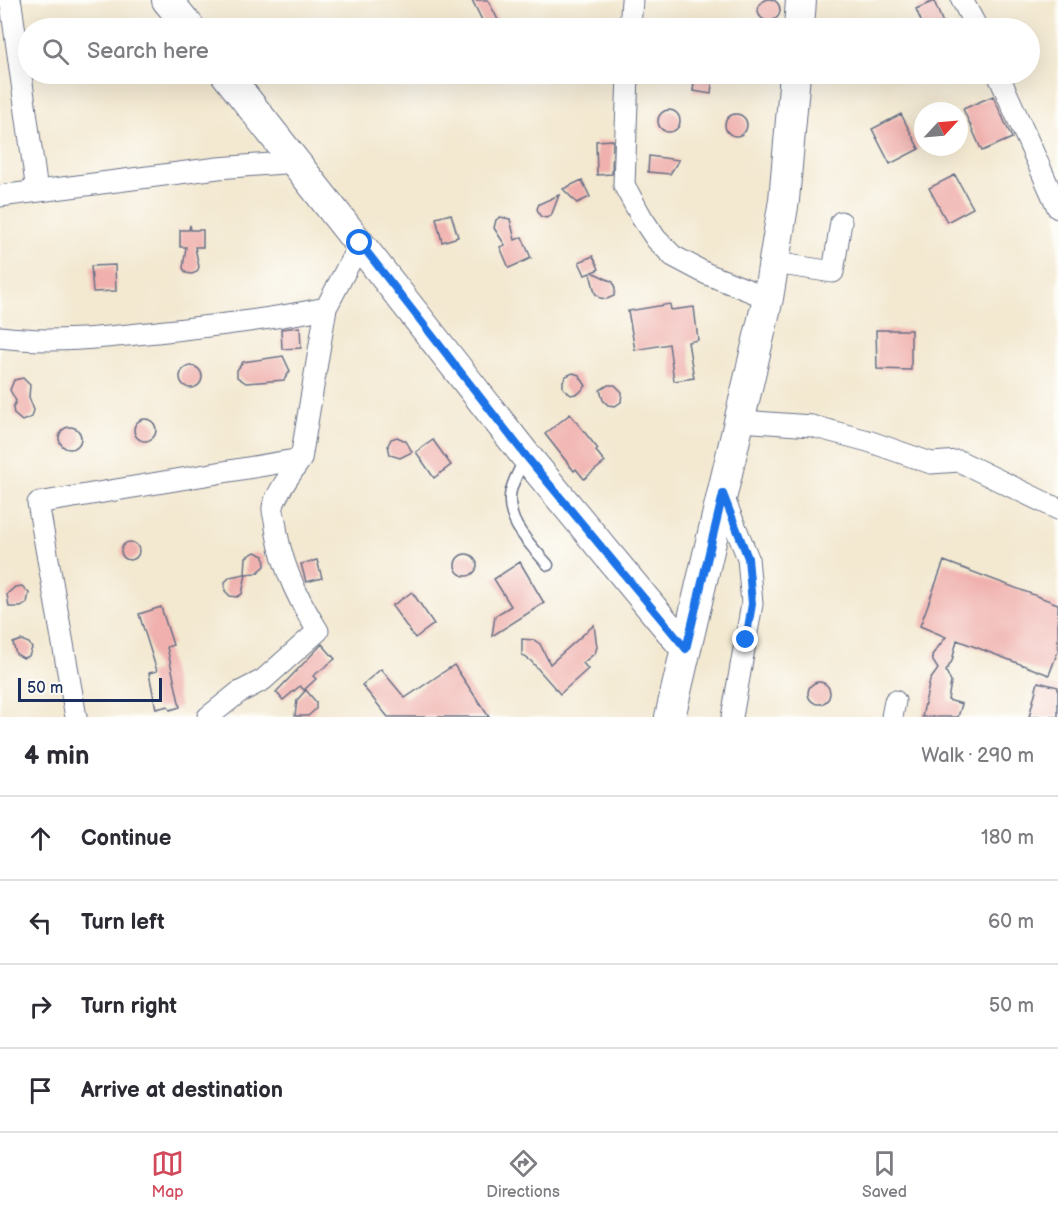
<!DOCTYPE html>
<meta charset="utf-8">
<style>
:root{--surface:#fff;--page:#f7f7f7;--text:#2b2b33;--muted:#7c7c81;--line:#e1e1e2;--accent:#d1495b}
body{margin:0;font-family:"Balsamiq Sans",sans-serif;background:var(--page);color:var(--text)}
.compass{position:absolute;left:914px;top:102px;width:54px;height:54px;border-radius:50%;background:var(--surface);box-shadow:0 6px 24px #0002;rotate:64deg}
.scale{position:absolute;left:18px;bottom:15px;width:144px;box-sizing:border-box;padding-left:6px;border:3px solid #1b2f5e;border-top:0;font-size:16px;line-height:21px;white-space:nowrap;color:#1b2f5e;-webkit-text-stroke:4px #fdfcf7;paint-order:stroke}
.stop{position:absolute;width:18px;height:18px;margin:-14px;border:4px solid #1a73e8;border-radius:50%;background:#fff}
.stop.end{background:#1a73e8;border-color:#fff;box-shadow:0 2px 6px #0008}
.list{margin:0;padding:0;list-style:none}
h2{display:flex;justify-content:space-between;align-items:center;height:78px;margin:0;padding:0 24px;font-size:26px}
h2 small{font-size:20px;font-weight:400;color:var(--muted)}
.list li{display:grid;grid-template-columns:39px 1fr auto;gap:18px;align-items:center;box-sizing:border-box;height:84px;padding:0 24px;border-top:2px solid var(--line)}
.list b{display:block;font-size:22px;white-space:nowrap}
.list em{font-size:20px;font-style:normal;color:var(--muted)}
.icon{flex:none;width:33px;height:33px;fill:none;stroke:currentColor;stroke-width:2;stroke-linecap:round;stroke-linejoin:round}
.map{position:relative;flex:none;width:1058px;height:717px;overflow:hidden}
.search{position:absolute;background:var(--surface);box-shadow:0 6px 24px #0002;left:18px;right:18px;top:18px;height:66px;display:flex;align-items:center;gap:15px;box-sizing:border-box;padding:0 21px;border-radius:33px;color:var(--muted);font-size:22px}
.sheet{height:414px;background:var(--surface)}
nav{display:flex;justify-content:space-around;align-items:center;box-sizing:border-box;height:84px;border-top:2px solid var(--line);background:var(--surface);font-size:16px;color:var(--muted)}
nav a{display:grid;justify-items:center;gap:3px}
nav .on{color:var(--accent)}
.map>svg:first-child{display:block}
.building{fill:#f0b1ae}
.lines{fill:none;stroke-linecap:round;stroke-linejoin:round}
.lane-casing{stroke:#677086;stroke-width:13}
.street-casing{stroke:#677086;stroke-width:23}
.secondary-casing{stroke:#677086;stroke-width:32}
.lane{stroke:#fff;stroke-width:10}
.street{stroke:#fff;stroke-width:21}
.secondary{stroke:#fff;stroke-width:30}
.route{stroke:#1a73e8;stroke-width:8}
</style>
<div class="map">
<svg width="1058" height="717" viewBox="0 0 1058 717">
<rect width="100%" height="100%" fill="#fdfcf7"/>
<filter id="ink" filterUnits="userSpaceOnUse"><feTurbulence type="fractalNoise" baseFrequency=".0167" numOctaves="2"/><feDisplacementMap in="SourceGraphic" scale="12" xChannelSelector="R" yChannelSelector="G"/><feConvolveMatrix kernelMatrix="1 2 1 2 8 2 1 2 1" color-interpolation-filters="sRGB"/></filter>
<filter id="wash" filterUnits="userSpaceOnUse"><feTurbulence type="fractalNoise" baseFrequency=".008" numOctaves="4" result="noise"/><feDisplacementMap in="SourceGraphic" scale="24" xChannelSelector="R" yChannelSelector="G"/><feGaussianBlur stdDeviation="1.35" result="paint"/><feColorMatrix in="noise" values="0 0 0 0 0 0 0 0 0 0 0 0 0 0 0 0 0 1.4 0 .05"/><feComposite in="paint" operator="in"/></filter>
<g filter="url(#wash)">
<rect width="100%" height="100%" fill="#f3e8d0"/>
<g id="blocks">
<path class="building" d="M758 10a11 11 0 1 1 22 0a11 11 0 1 1-22 0Z
M472 0H488L502 28H486Z
M934 1 945 28H924L916 9Z
M695 74H713L711 94 693 91Z
M993 96 1012 138 982 151 963 109Z
M658 121a11 11 0 1 1 22 0a11 11 0 1 1-22 0Z
M901 114 919 149 890 164 872 129Z
M725 125a11 11 0 1 1 22 0a11 11 0 1 1-22 0Z
M613 140 612 174 597 175 596 141Z
M649 156 679 160 670 174 648 172Z
M955 175 973 208 947 222 929 188Z
M582 180 590 197 577 203 563 189Z
M559 195 551 216 546 218 540 216 537 209 539 204Z
M451 214 458 237 442 242 436 218Z
M500 217 510 219 515 240 522 237 531 258 509 268 500 247 505 245 494 228 496 220Z
M190 225 191 230H203V247H195L199 267 197 272 192 274 186 273 183 268 186 247H180V230H189Z
M593 256 599 269 592 272 613 282 615 289 614 296 607 299 600 298 595 293 590 273 585 275 579 262Z
M115 265 116 291 93 292 91 266Z
M670 304 671 310 694 307 698 340 688 342 694 378 674 381 669 344 635 350 628 311Z
M300 327 301 348 282 349 281 329Z
M876 330H911V370L877 369Z
M283 356 290 371 284 380 246 383 237 377V370L243 362Z
M180 377a11 11 0 1 1 22 0a11 11 0 1 1-22 0Z
M573 373 579 375 586 386 579 393 571 395 563 388V381L566 376Z
M23 378 30 385 29 397 34 410 32 417 22 421 14 414 13 408 16 401 10 390 14 380Z
M608 385H615L622 392 621 402 615 406 608 405 603 400 600 390Z
M570 414 598 449 596 451 605 462 584 479 576 469 574 471 545 434Z
M134 430a11 11 0 1 1 22 0a11 11 0 1 1-22 0Z
M59 438a11 11 0 1 1 22 0a11 11 0 1 1-22 0Z
M397 437 406 441 412 452 400 458 390 455 388 445 391 439Z
M433 440 451 465 434 478 416 452Z
M121 551a9 9 0 1 1 18 0a9 9 0 1 1-18 0Z
M255 552 264 556 265 566 257 573 246 574 242 594 237 597 230 596 225 591V582L230 577 245 574 246 557Z
M455 565a11 11 0 1 1 22 0a11 11 0 1 1-22 0Z
M317 560 322 578 306 582 301 564Z
M944 561 1058 604V651L1049 675 957 640 952 661 946 671 951 682 948 700 962 704 958 717H922L930 680 938 669 933 661 932 655 946 637 920 626Z
M520 562 544 603 492 636 495 616 511 606 494 579Z
M22 586 29 593 27 603 21 607H9L7 594 15 587Z
M412 592 434 624 415 638 392 606Z
M161 607 173 645 167 647 180 707 170 710 168 706 156 709 149 673 157 671 139 614Z
M594 625 597 647 595 653 583 663 588 669 560 694 531 661 522 655V639L534 640 540 644 550 664Z
M21 640 29 643 32 648 29 656 23 658 16 654 13 643Z
M322 644 335 659 313 676 316 679 304 690 300 686 283 700 276 692Z
M454 665 489 717H388L362 685 381 669 405 698Z
M1038 682 1058 687V717H1029Z
M808 693a11 11 0 1 1 22 0a11 11 0 1 1-22 0Z
M306 690 316 702V709L308 716H295L297 700Z"/>
</g>
</g>
<g filter="url(#ink)">
<use href="#blocks" fill-opacity="0" stroke="#677086" stroke-width="1.5"/>
<g class="lines">
<defs>
<path id="lane" d="M525 459C520 468 514 479 511 490 504 521 530 544 548 565"/>
<path id="street" d="M8 0 11 4 37 191
M962 0 977 28
M630 28 632 0
M628 74 624 185 642 218 656 239 673 256 707 274 768 298
M998 74 1058 208
M0 196 218 168 297 162
M775 263 833 272 841 222
M0 337C55 344 110 337 166 331 220 325 273 319 326 308
M741 421 812 426 868 441 931 463 959 461 1058 509
M722 494 748 558 752 604 732 717
M76 717 38 503 301 459
M208 717 238 693 263 680 318 631C297 598 279 560 275 520 274 516 272 510 273 507 275 495 294 469 301 459L326 308 360 243
M892 717 895 701"/>
<path id="secondary" d="M167 0 190 28
M799 28 801 0
M226 74 526 456 686 649
M670 717 768 298 784 200 795 74"/>
</defs>
<use href="#lane" class="lane-casing"/>
<use href="#street" class="street-casing"/>
<use href="#secondary" class="secondary-casing"/>
<use href="#lane" class="lane"/>
<use href="#street" class="street"/>
<use href="#secondary" class="secondary"/>
</g>
</g>
<g class="lines" filter="url(#ink)">
<path class="route" d="M360 243 526 456 686 649 723 494 748 558 752 604 746 640"/>
</g>
</svg>
<svg class="compass" viewBox="-18 -18 36 36"><path d="M0-13l5 13h-10z" fill="#e53935"/><path d="M0 13l5-13h-10z" fill="#7c7c81"/></svg>
<div class="scale">50 m</div>
<div class="stop" style="left:360px;top:243px"></div>
<div class="stop end" style="left:746px;top:640px"></div>
<div class="search"><svg class="icon" aria-label="search" viewBox="0 0 24 24"><circle cx="10" cy="10" r="6"/><path d="M15 15l6 6"/></svg>Search here</div>
</div>
<section class="sheet">
<h2>4 min<small>Walk · 290 m</small></h2>
<ul class="list">
<li><svg class="icon" aria-label="ahead" viewBox="0 0 24 24"><path d="M12 20V5M6 11l6-6 6 6"/></svg><div><b>Continue</b></div><em>180 m</em></li>
<li><svg class="icon" aria-label="left" viewBox="0 0 24 24"><path d="M17 20v-9H6M10 6l-5 5 5 5"/></svg><div><b>Turn left</b></div><em>60 m</em></li>
<li><svg class="icon" aria-label="right" viewBox="0 0 24 24"><path d="M7 20v-9h11M14 6l5 5-5 5"/></svg><div><b>Turn right</b></div><em>50 m</em></li>
<li><svg class="icon" aria-label="arrive" viewBox="0 0 24 24"><path d="M6 21V4h12l-3 4 3 4H6"/></svg><div><b>Arrive at destination</b></div></li>
</ul>
</section>
<nav>
<a class="on"><svg class="icon" aria-label="map" viewBox="0 0 24 24"><path d="M3 6l6-2 6 2 6-2v14l-6 2-6-2-6 2zM9 4v14M15 6v14"/></svg>Map</a>
<a><svg class="icon" aria-label="directions" viewBox="0 0 24 24"><path d="M12 3l9 9-9 9-9-9zM9 14v-3h6M13 9l2 2-2 2"/></svg>Directions</a>
<a><svg class="icon" aria-label="saved" viewBox="0 0 24 24"><path d="M7 4h10v16l-5-4-5 4z"/></svg>Saved</a>
</nav>
